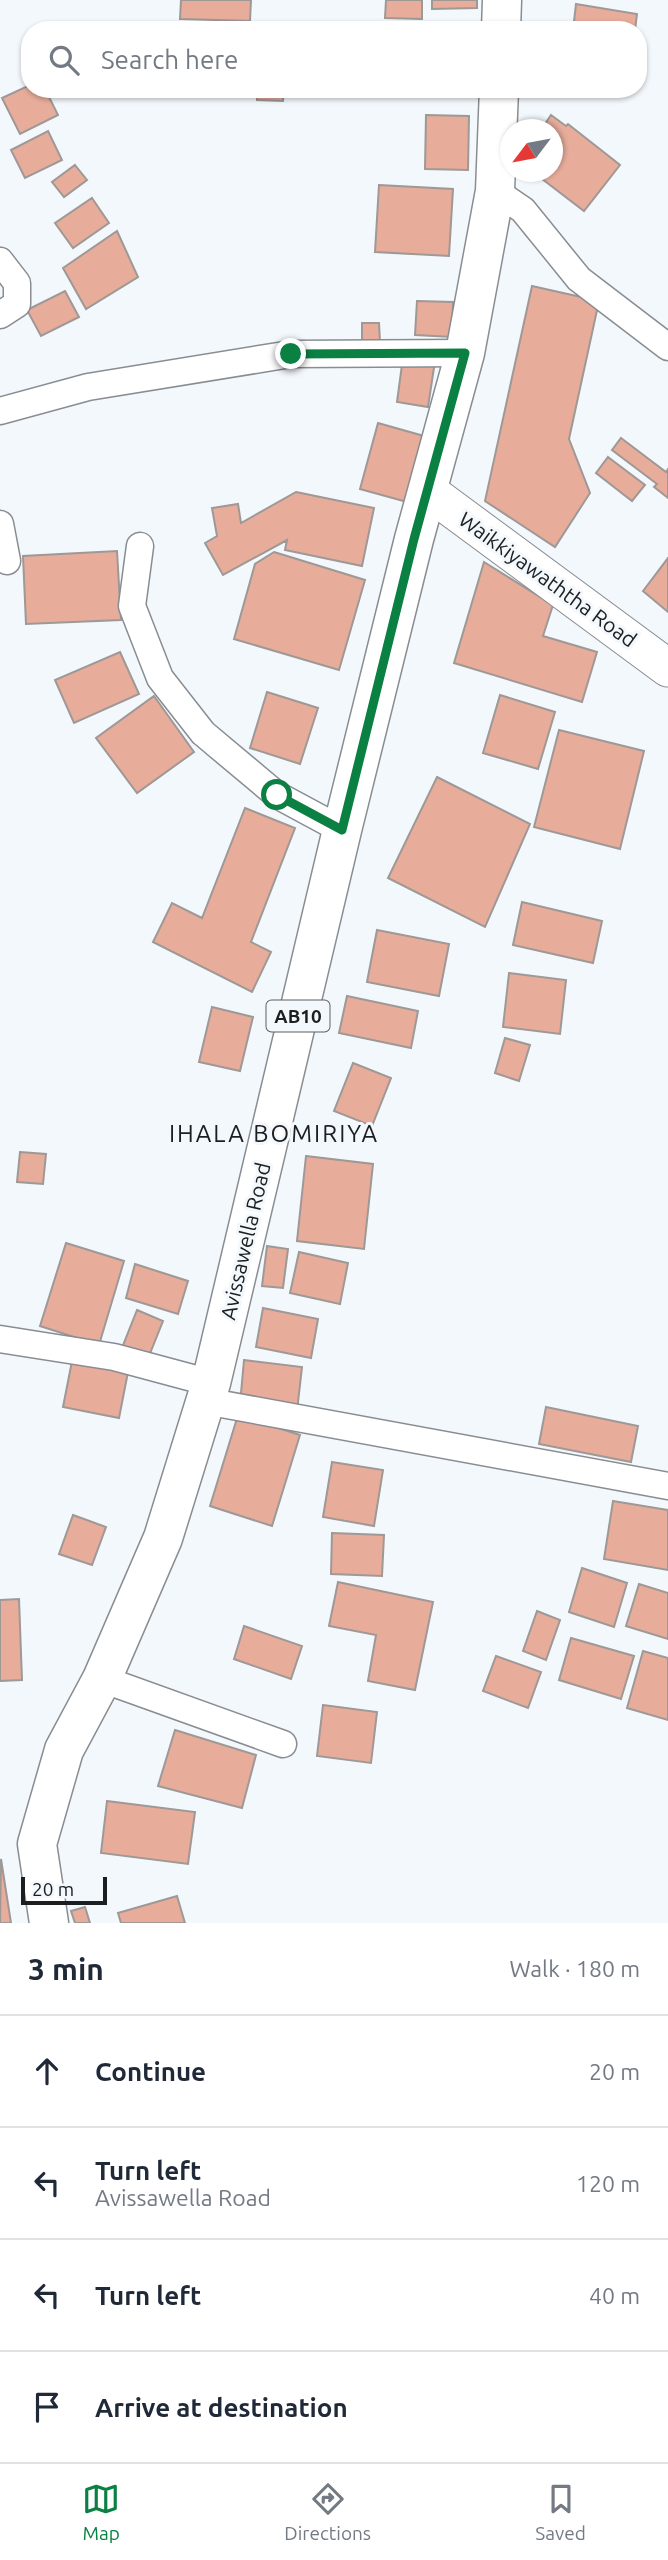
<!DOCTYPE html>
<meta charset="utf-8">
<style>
:root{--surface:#fff;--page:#f2f2f3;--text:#1f2937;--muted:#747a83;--line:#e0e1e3;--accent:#0b8043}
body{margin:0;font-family:Ubuntu,sans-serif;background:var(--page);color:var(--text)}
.compass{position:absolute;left:500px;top:119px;width:63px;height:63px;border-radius:50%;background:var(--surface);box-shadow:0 2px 5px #0004;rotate:238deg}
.scale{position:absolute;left:21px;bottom:18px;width:86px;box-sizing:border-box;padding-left:7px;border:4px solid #1c1e20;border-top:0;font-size:19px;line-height:24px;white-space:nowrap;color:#1c1e20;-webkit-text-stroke:5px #f3f8fd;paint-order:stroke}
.stop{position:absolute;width:21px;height:21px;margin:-16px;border:5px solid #0b8043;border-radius:50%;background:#fff}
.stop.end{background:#0b8043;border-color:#fff;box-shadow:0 2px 7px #0008}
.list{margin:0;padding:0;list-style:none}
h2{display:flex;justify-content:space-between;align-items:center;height:91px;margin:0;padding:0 28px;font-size:30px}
h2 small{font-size:23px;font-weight:400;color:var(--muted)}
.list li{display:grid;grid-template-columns:46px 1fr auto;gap:21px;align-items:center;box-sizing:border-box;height:112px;padding:0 28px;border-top:2px solid var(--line)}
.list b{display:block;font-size:26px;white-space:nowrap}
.list p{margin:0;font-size:23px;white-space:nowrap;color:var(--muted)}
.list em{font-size:23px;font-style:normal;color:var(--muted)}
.icon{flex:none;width:38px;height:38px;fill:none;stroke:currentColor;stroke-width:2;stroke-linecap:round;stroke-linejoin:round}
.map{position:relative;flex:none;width:668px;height:1923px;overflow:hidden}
.search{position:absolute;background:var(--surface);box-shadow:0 2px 5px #0004;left:21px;right:21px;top:21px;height:77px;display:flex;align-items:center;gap:18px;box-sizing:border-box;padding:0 24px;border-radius:28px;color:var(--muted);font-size:26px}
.sheet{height:539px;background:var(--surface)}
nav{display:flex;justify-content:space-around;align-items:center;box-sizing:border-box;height:98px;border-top:2px solid var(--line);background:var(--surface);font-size:19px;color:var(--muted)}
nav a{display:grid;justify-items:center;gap:4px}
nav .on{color:var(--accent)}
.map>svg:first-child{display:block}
.building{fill:#e8ac9b;stroke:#9e9896;stroke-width:2}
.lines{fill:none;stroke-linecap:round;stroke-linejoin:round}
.street-casing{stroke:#898d92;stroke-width:29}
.secondary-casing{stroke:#898d92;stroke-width:39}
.primary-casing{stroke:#898d92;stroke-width:41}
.street{stroke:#fff;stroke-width:26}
.secondary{stroke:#fff;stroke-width:37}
.primary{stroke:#fff;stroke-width:38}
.route{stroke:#0b8043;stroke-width:9}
.labels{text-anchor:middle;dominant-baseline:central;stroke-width:6;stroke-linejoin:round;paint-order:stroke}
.shield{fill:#f3f8fd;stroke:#5c5f62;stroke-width:2}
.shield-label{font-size:19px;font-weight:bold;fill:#1c1e20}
.street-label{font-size:21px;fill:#1c1e20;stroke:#f3f8fd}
.quarter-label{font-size:24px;letter-spacing:2px;fill:#1c1e20;stroke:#f3f8fd}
</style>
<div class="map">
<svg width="668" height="1923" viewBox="0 0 668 1923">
<rect width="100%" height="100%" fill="#f3f8fd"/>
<path class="building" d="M181 0H251L250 21 180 19Z
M386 0H422V19L385 18Z
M432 0H477V8L432 9Z
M576 4 637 14 635 30H573Z
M30 85V89H45L58 115 20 134 2 98Z
M257 89H284L283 101 257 100Z
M426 115 469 116 468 170 425 169Z
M551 115 566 126 568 124 620 165 584 211 533 172H552V130H541Z
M48 131 62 160 25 178 11 150Z
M75 165 87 180 64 197 52 182Z
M379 185 453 189 449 256 375 252Z
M92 198 109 223 73 248 55 223Z
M117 231 138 277 86 309 63 268Z
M532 286 599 301 569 439 590 493 555 547 485 501Z
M65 291 79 317 41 336 27 310Z
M417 301 453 302 452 337 415 335Z
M362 323H379L380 342H362Z
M403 357 435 361 428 407 397 402Z
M378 423 424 436 407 502 360 489Z
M621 438 666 472 668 469V498L654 487 657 484 612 450Z
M608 457 645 485 632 501 596 473Z
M296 492 374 508 362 566 285 550 287 540 223 575 205 543 217 536 212 508 238 504 241 523Z
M117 551 121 620 26 624 23 556Z
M274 552 365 580 339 670 234 639 255 564Z
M668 558V612L643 591Z
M484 562 553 605 543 636 597 652 582 702 454 663Z
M120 652 139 694 74 723 55 680Z
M267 692 318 708 300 764 250 748Z
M500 695 555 712 538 769 483 753Z
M154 696 194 752 137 793 96 738Z
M559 730 644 751 620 849 534 827Z
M437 777 530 824 485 927 388 878Z
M245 808 295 828 251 942 271 952 252 992 153 942 172 903 202 918Z
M522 902 602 921 593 963 513 945Z
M377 930 449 944 439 996 367 982Z
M509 973 566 980 560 1034 503 1027Z
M347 996 418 1011 411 1048 339 1033Z
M212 1007 253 1017 240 1071 199 1062Z
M505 1038 530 1045 519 1081 495 1073Z
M353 1063 391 1078 372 1126 334 1111Z
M20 1152 46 1154 43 1184 17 1182Z
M306 1156 373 1164 364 1249 297 1241Z
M66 1243 124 1261 99 1345 40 1326Z
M267 1246 288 1249 283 1288 262 1286Z
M299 1252 348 1263 340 1304 290 1293Z
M135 1264 188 1281 178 1314 126 1298Z
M263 1308 318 1319 311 1358 256 1347Z
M137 1310 163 1321 149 1356 120 1353Z
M73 1356 129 1367 119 1418 63 1407Z
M244 1360 302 1367 297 1411 240 1404Z
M546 1407 638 1426 631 1462 539 1444Z
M238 1415 300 1435 272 1526 210 1506Z
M332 1462 383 1470 374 1526 323 1517Z
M613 1501 668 1510V1570L604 1559Z
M73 1515 106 1527 92 1565 59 1554Z
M332 1533 384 1535 382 1576 331 1574Z
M582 1568 627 1583 614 1627 569 1612Z
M338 1582 433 1602 415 1690 368 1681 376 1635 329 1626Z
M639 1584 668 1593V1639L626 1626Z
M19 1599 22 1680 0 1681V1600Z
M537 1611 560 1620 546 1660 523 1651Z
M244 1626 302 1646 291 1679 234 1659Z
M571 1638 634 1656 621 1699 559 1680Z
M643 1651 668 1658V1720L627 1708Z
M496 1656 541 1672 528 1708 483 1691Z
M323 1705 377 1712 371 1763 317 1756Z
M175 1730 256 1755 242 1808 158 1786Z
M107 1801 195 1812 188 1864 101 1853Z
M1 1859 11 1923H0Z
M177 1896 185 1923H121L118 1913Z
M85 1907 90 1923H75L71 1911Z"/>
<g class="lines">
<defs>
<path id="street" d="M495 191 523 210 579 279 668 347
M0 261 17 283V304L0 315
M0 411 88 387 291 354 465 353
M0 524 7 561
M140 546 132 606 160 678 203 733 277 795 342 830
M0 1339 114 1357 211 1383
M205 1401 668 1486
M102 1679 283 1744"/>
<path id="secondary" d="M428 491 668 668"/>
<path id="primary" d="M501 30 502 0
M49 1923 37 1844 64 1750 102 1679 163 1538 211 1383 342 830 414 539 465 353 495 191 499 89"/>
</defs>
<use href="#street" class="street-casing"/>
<use href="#secondary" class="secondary-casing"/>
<use href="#primary" class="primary-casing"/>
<use href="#street" class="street"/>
<use href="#secondary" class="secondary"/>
<use href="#primary" class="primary"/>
</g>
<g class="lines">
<path class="route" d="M277 795 342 830 414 539 465 353 291 354"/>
</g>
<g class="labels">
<rect class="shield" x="266.5" y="1000.5" width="63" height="31" rx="5"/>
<g class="shield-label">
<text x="298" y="1016">AB10</text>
</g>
<g class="street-label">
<text transform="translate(548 579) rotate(36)">Waikkiyawaththa Road</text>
<text transform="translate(245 1241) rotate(-77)">Avissawella Road</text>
</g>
<g class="quarter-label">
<text x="274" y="1133">IHALA BOMIRIYA</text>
</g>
</g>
</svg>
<svg class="compass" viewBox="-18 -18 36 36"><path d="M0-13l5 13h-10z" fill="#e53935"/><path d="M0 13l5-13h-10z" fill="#747a83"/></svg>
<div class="scale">20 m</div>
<div class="stop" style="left:277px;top:795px"></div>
<div class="stop end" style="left:291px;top:354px"></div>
<div class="search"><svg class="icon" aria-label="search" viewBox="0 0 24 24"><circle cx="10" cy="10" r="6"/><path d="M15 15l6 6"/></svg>Search here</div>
</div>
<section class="sheet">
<h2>3 min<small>Walk · 180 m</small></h2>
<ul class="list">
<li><svg class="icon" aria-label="ahead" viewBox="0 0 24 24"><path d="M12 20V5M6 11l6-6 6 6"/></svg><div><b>Continue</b></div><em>20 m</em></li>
<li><svg class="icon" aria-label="left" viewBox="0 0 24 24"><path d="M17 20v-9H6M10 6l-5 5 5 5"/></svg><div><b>Turn left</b><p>Avissawella Road</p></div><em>120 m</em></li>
<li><svg class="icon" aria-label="left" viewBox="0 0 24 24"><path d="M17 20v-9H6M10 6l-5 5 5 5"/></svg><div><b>Turn left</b></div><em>40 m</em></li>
<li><svg class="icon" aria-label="arrive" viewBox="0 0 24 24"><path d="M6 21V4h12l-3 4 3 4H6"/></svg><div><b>Arrive at destination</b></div></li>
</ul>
</section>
<nav>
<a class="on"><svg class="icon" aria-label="map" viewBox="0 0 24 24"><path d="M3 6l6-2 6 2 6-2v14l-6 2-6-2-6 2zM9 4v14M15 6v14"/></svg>Map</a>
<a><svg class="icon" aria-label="directions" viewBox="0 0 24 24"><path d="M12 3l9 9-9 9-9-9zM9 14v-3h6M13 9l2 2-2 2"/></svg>Directions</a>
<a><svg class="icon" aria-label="saved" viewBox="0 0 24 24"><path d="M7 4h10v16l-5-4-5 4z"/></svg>Saved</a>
</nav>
